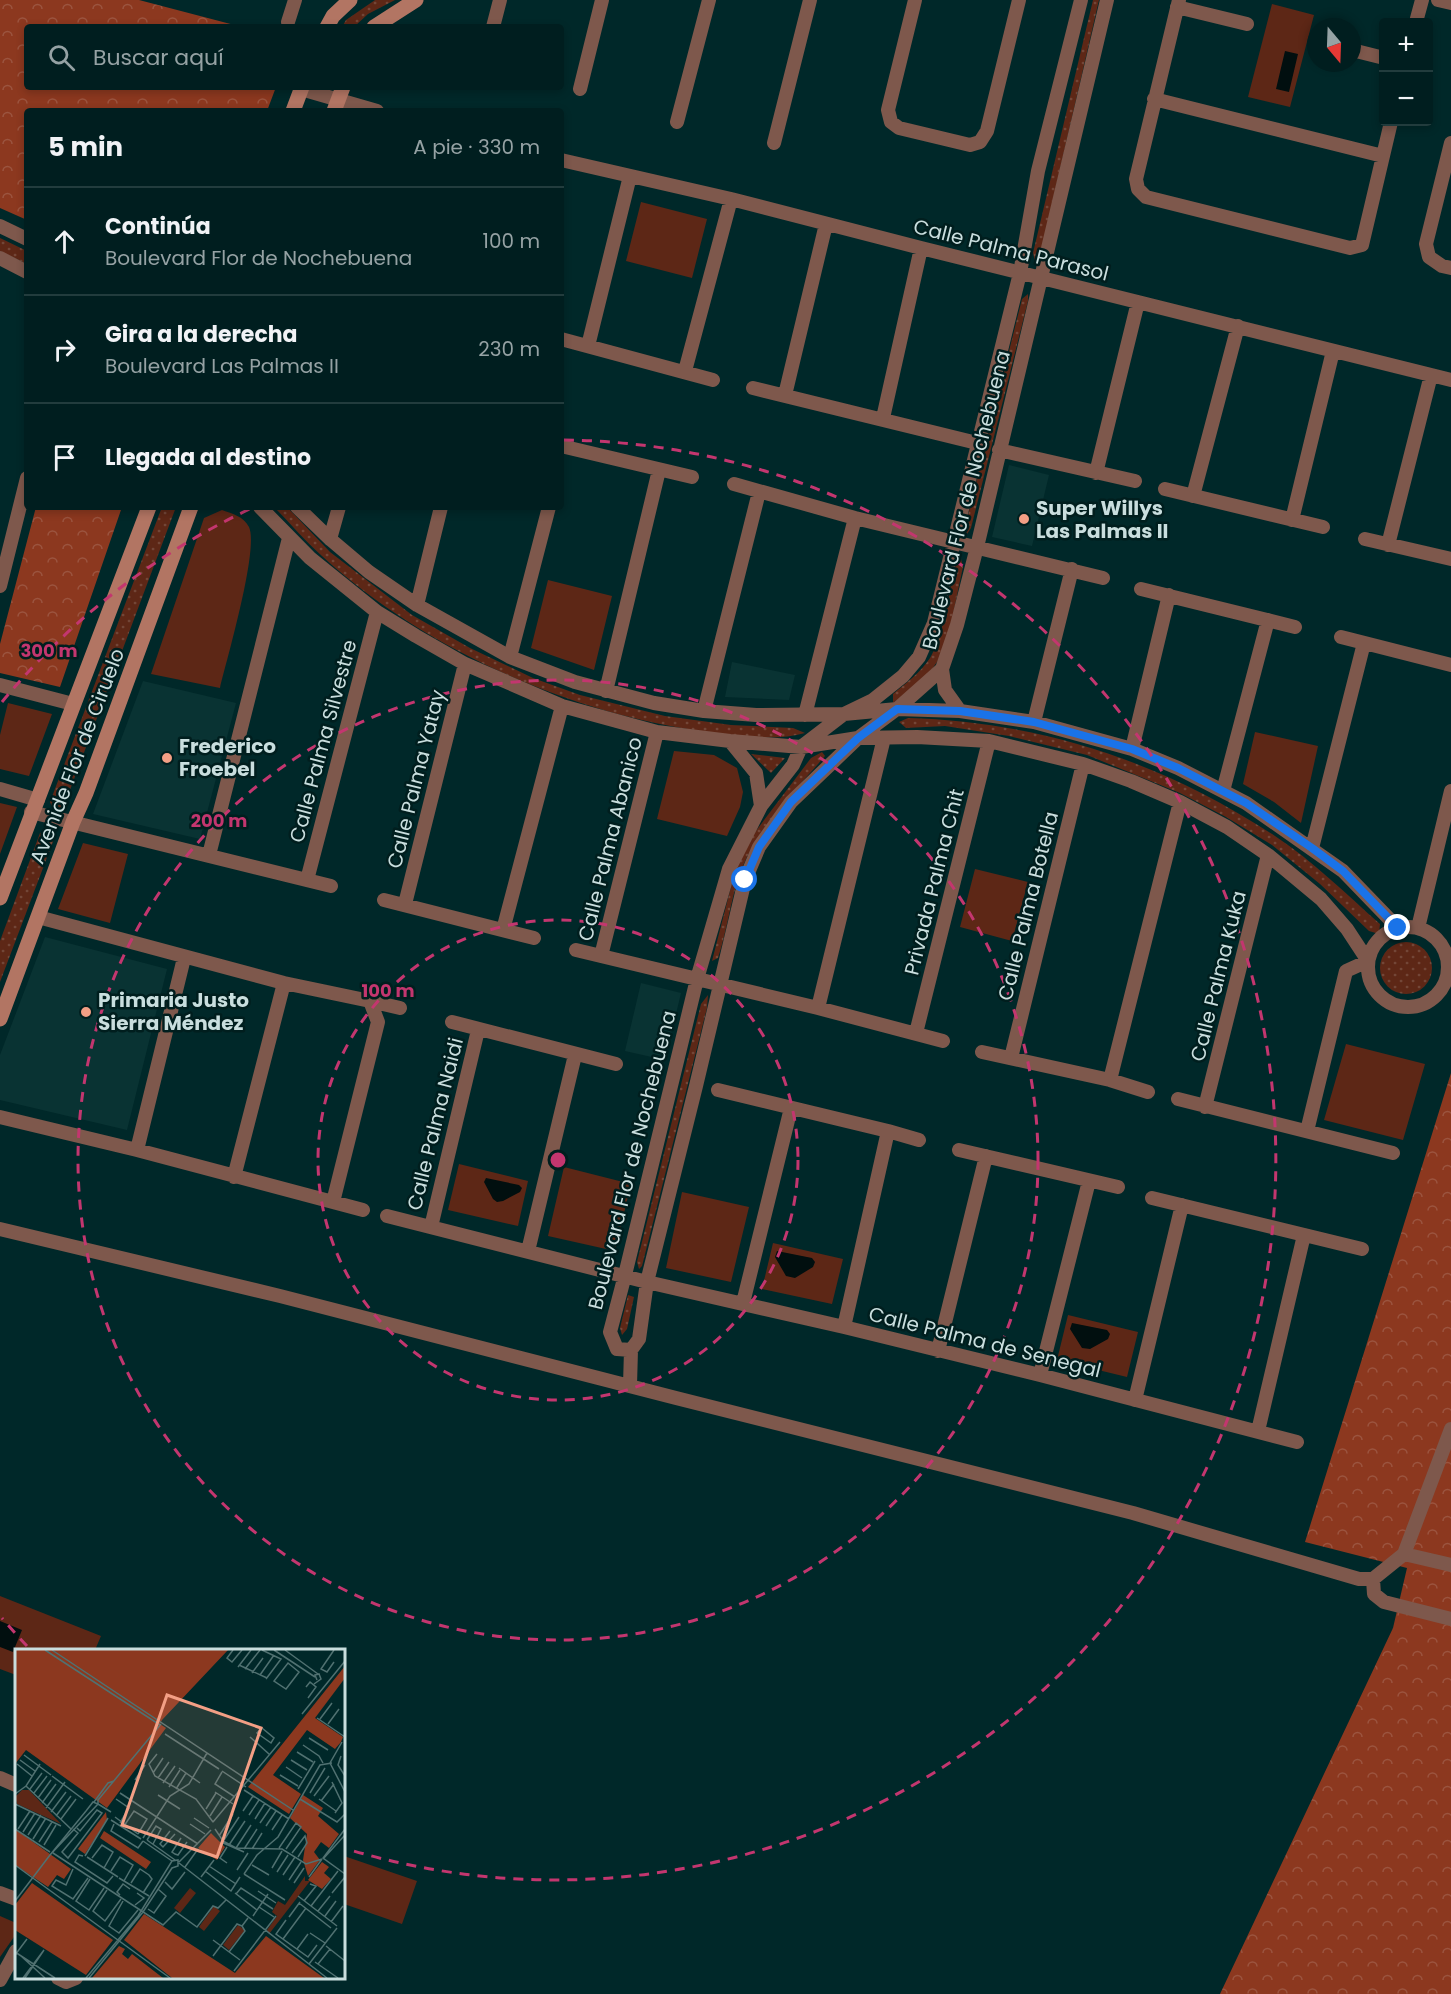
<!DOCTYPE html>
<html lang="es">
<meta charset="utf-8">
<style>
:root{--surface:#001e1f;--page:#0a2728;--text:#f1f3f6;--muted:#95a2a4;--line:#223c3d}
body{margin:0;font-family:Poppins,sans-serif;background:var(--page);color:var(--text)}
.controls{position:absolute;right:18px;top:18px;display:grid;overflow:hidden;border-radius:6px;box-shadow:0 3px 9px #0003}
.controls button{width:54px;height:54px;display:grid;place-items:center;padding:0;border:0;border-bottom:2px solid var(--line);background:var(--surface);color:var(--text);font:30px sans-serif}
.compass{position:absolute;left:1307px;top:18px;width:54px;height:54px;border-radius:50%;background:var(--surface);box-shadow:0 3px 9px #0003;rotate:161deg}
.stop{position:absolute;width:18px;height:18px;margin:-14px;border:4px solid #1a73e8;border-radius:50%;background:#fff}
.stop.end{background:#1a73e8;border-color:#fff;box-shadow:0 2px 6px #0008}
.list{margin:0;padding:0;list-style:none}
h2{display:flex;justify-content:space-between;align-items:center;height:78px;margin:0;padding:0 24px;font-size:26px}
h2 small{font-size:20px;font-weight:400;color:var(--muted)}
.list li{display:grid;grid-template-columns:39px 1fr auto;gap:18px;align-items:center;box-sizing:border-box;height:108px;padding:0 24px;border-top:2px solid var(--line)}
.list b{display:block;font-size:22px;white-space:nowrap}
.list p{margin:0;font-size:20px;white-space:nowrap;color:var(--muted)}
.list em{font-size:20px;font-style:normal;color:var(--muted)}
.icon{flex:none;width:33px;height:33px;fill:none;stroke:currentColor;stroke-width:2;stroke-linecap:round;stroke-linejoin:round}
.map{position:relative;flex:none;width:1451px;height:1994px;overflow:hidden}
.search{position:absolute;background:var(--surface);box-shadow:0 3px 9px #0003;left:24px;top:24px;width:540px;height:66px;display:flex;align-items:center;gap:15px;box-sizing:border-box;padding:0 21px;border-radius:6px;color:var(--muted);font-size:22px}
.panel{position:absolute;background:var(--surface);box-shadow:0 3px 9px #0003;left:24px;top:108px;width:540px;height:402px;border-radius:6px}
.map>svg:first-child{display:block}
.built{fill:#093333}
.grass{fill:url(#grass-dots)}
.forest{fill:url(#forest-crowns)}
.park{fill:#5d2716}
.water{fill:#010f0f}
.lines{fill:none;stroke-linecap:round;stroke-linejoin:round}
.minor{stroke:#7e584c;stroke-width:14}
.secondary{stroke:#b27563;stroke-width:15}
.route{stroke:#1a73e8;stroke-width:8}
.ring{fill:none;stroke:#c3366f;stroke-width:3;stroke-dasharray:10 8}
.poi-dot{fill:#f39f85;stroke:#001e1e;stroke-width:2}
.labels{text-anchor:middle;dominant-baseline:central;stroke-width:5;stroke-linejoin:round;paint-order:stroke}
.street-label{font-size:20px;fill:#c9dede;stroke:#001e1e}
.poi-label{font-size:20px;font-weight:bold;fill:#c9dede;stroke:#001e1e;text-anchor:start}
.inset-road{fill:none;stroke:#507171;stroke-width:1.5}
.view{fill:#f39f85;fill-opacity:0.15;stroke:#f39f85;stroke-width:3}
.inset-edge{fill:none;stroke:#c9dede;stroke-width:3}
.centre{fill:#c3366f;stroke:#001e1e;stroke-width:3}
.ring-label{font-size:18px;text-anchor:middle;font-weight:bold;fill:#c3366f;stroke:#001e1e;stroke-width:5;stroke-linejoin:round;paint-order:stroke}
</style>
<div class="map">
<svg width="1451" height="1994" viewBox="0 0 1451 1994">
<defs>
<pattern id="grass-dots" width="8" height="8" patternUnits="userSpaceOnUse" patternTransform="scale(1.5)"><rect width="8" height="8" fill="#5d2716"/><path d="M2 2h.1M6 6h.1" fill="none" stroke="#734637" stroke-width="1.8" stroke-linecap="round"/></pattern>
<pattern id="forest-crowns" width="20" height="18" patternUnits="userSpaceOnUse" patternTransform="scale(1.5)"><rect width="20" height="18" fill="#8c381f"/><path d="M2 6a3 3 0 1 1 6 0M12 15a3 3 0 1 1 6 0" fill="none" stroke="#9b543f"/></pattern>
</defs>
<rect width="100%" height="100%" fill="#002829"/>
<path class="built" d="M1009 465 1049 475 1032 546 992 537Z
M732 662 795 675 789 700 725 697Z
M143 681 236 703 200 839 93 814Z
M45 937 167 969 127 1130 0 1100V1055Z
M641 983 681 993 665 1060 625 1051Z"/>
<path class="grass" d="M375 0H395L368 14 354 27H342L346 20Z
M1093 0H1099L1040 256 1035 261 1033 253Z
M0 238 27 251V264L0 251Z
M1028 294V301L971 528 967 534 965 527 1022 299Z
M162 507H176L64 806 60 810 52 807 50 802Z
M274 507H287L330 552 412 615 470 648 533 678 580 695 665 716 731 725 793 728 805 733C774 742 733 735 701 731 568 713 421 647 322 556 305 541 290 523 274 507Z
M961 559 963 567C957 592 950 642 937 662 927 678 908 692 893 703V694C906 683 921 672 930 658 943 636 949 592 955 567Z
M908 718C1043 722 1162 762 1275 836 1313 861 1346 894 1380 924L1379 934 1369 931 1320 884 1272 845 1226 817 1180 793 1087 755 1009 736 945 726 906 728 899 722Z
M822 752 825 756C793 793 755 830 739 876 730 903 727 931 718 958L712 961 734 875 749 840 811 758Z
M751 754 785 758 771 773Z
M46 830 51 833 54 839 0 982V941L40 833Z
M1380 968a26 26 0 1 1 52 0a26 26 0 1 1-52 0Z
M708 995 707 1008 642 1266 639 1269 637 1262 701 1004Z
M628 1295 634 1297 627 1329 622 1335 620 1328Z"/>
<path class="forest" d="M0 0H139L242 27H27V87H276L267 111H27V220L0 208Z
M36 507H122L60 687 0 673V644Z
M1451 1073V1994H1220L1393 1628 1407 1568 1305 1542Z"/>
<path class="park" d="M1272 4 1314 15 1290 107 1248 97Z
M641 202 707 219 692 278 626 261Z
M222 510C233 514 243 516 249 527 259 549 227 659 220 688L151 674 204 518Z
M548 580 612 596 594 670 531 648Z
M8 703 52 714 29 776 0 769V735Z
M1255 732 1318 746 1301 823 1274 802 1243 784Z
M674 751 714 755 737 768 743 792 740 807 727 836 657 819Z
M0 803 17 807 0 854Z
M83 843 128 854 110 923 58 909Z
M975 869 1028 882 1012 941 960 927Z
M1346 1044 1425 1064 1403 1140 1324 1120Z
M459 1164 528 1181 518 1226 448 1210Z
M564 1167 631 1184 615 1251 548 1236Z
M682 1192 749 1207 731 1282 666 1268Z
M773 1243 843 1259 832 1304 762 1289Z
M1068 1315 1138 1332 1127 1377 1057 1360Z
M0 1596 101 1636 95 1650H16V1675L0 1669Z
M344 1856 417 1881 402 1924 344 1904Z
M0 1916 16 1923V1934L0 1957Z"/>
<path class="water" d="M1285 51 1298 54 1289 92 1276 89Z
M486 1178 519 1185 522 1188 520 1192 503 1201 497 1202 493 1199 484 1182Z
M777 1251 812 1258 815 1262 813 1267 795 1278 786 1276 775 1257Z
M1072 1323 1107 1330 1110 1334 1108 1339 1090 1349 1082 1348 1070 1329Z
M0 1621 22 1630 13 1652 0 1647Z"/>
<g class="lines">
<path class="minor" d="M915 0 888 110 891 122 899 128 970 145 980 142 987 131 1019 0
M1179 0 1136 179 1138 189 1146 197 1350 248 1362 245 1391 122
M1438 0 1451 3
M1177 7 1247 24
M288 22 295 0
M1416 22 1422 0
M493 27 500 0
M1352 50 1384 58
M301 89 377 111
M580 89 602 0
M1154 99 1383 156
M677 122 709 0
M774 143 810 0
M1451 143 1426 244 1429 257 1442 266 1451 268
M561 160 731 199 921 248 1451 380
M0 226 27 239
M0 258 27 272
M561 339 713 380
M588 346 630 176
M685 371 731 199
M753 388 977 443
M785 395 826 224
M883 418 921 248
M561 446 692 477
M999 450 1135 481
M1096 473 1138 302
M734 484 855 518 1103 578
M1165 489 1323 527
M1193 496 1238 326
M260 507 310 558 377 612 416 636 465 664 562 706 657 732 730 741 801 747 858 738 917 737 989 741 1083 764 1131 781 1180 802 1227 827 1268 855 1321 899 1347 929 1368 961 1346 971 1307 1131
M297 507 330 539 369 572 417 605 510 657 575 682 654 703 704 711 756 715 844 714 897 709 960 711 1034 722 1132 749 1178 768 1246 803 1343 871 1398 928
M1292 520 1333 351
M330 539 339 507
M1365 539 1451 559
M1388 545 1431 375
M0 586 27 478
M1141 589 1295 627
M417 605 441 507
M1341 637 1451 665
M510 657 549 507
M942 669 945 690 960 711
M0 685 73 704
M606 691 659 470
M704 711 759 492
M805 715 855 518
M1034 722 1072 569
M730 741 756 773 761 806
M1132 749 1169 595
M0 789 38 800
M1223 791 1268 620
M31 812 331 886
M1312 848 1364 643
M209 855 289 538
M307 880 377 612
M384 900 534 938
M405 904 465 664
M38 917 284 983 370 1001 378 1022 333 1202
M1368 967a40 40 0 1 1 80 0a40 40 0 1 1-80 0Z
M1418 928 1451 791
M503 930 562 706
M576 950 818 1008 943 1041
M601 956 657 732
M370 1001 400 1008
M818 1008 884 738
M452 1022 616 1064
M916 1033 989 741
M982 1052 1110 1080 1148 1092
M1011 1058 1083 764
M1110 1080 1180 802
M718 1090 888 1131 919 1140
M1178 1099 1393 1153
M1205 1107 1268 855
M0 1117 137 1150 363 1210
M137 1150 184 958
M959 1150 1118 1187
M234 1177 284 983
M1152 1198 1362 1249
M387 1216 647 1282 844 1327 1040 1375 1297 1442
M431 1227 478 1030
M0 1229 280 1296 676 1398 1133 1513 1359 1579H1373L1404 1554 1451 1429
M528 1251 575 1055
M743 1303 791 1108
M844 1327 888 1131
M631 1350 617 1349 610 1332 625 1275 697 979 729 869 761 806 793 765 801 747 844 714 873 700 903 676 919 657 934 623 1020 273 1038 171 1081 0
M631 1350 639 1339 647 1282 696 1086 745 880 759 847 791 802 858 738 897 709 942 669 957 625 977 547 1107 0
M938 1351 986 1156
M1040 1375 1089 1181
M630 1385 631 1350
M1135 1400 1182 1205
M1258 1431 1304 1235
M1404 1554 1451 1565
M1373 1579 1374 1594 1384 1602 1451 1619
M0 1778 16 1785
M0 1893 16 1899
M58 1978 66 1982 76 1978
M0 1980 16 1951"/>
<path class="secondary" d="M327 27 333 16 350 0
M374 27 416 0
M293 111 302 87
M334 111 343 87
M0 898 149 507
M0 1019 73 822 86 793 191 507"/>
</g>
<g class="lines">
<path class="route" d="M745 880 759 847 791 802 858 738 897 709 960 711 1034 722 1132 749 1178 768 1246 803 1312 848 1343 871 1398 928"/>
</g>
<g class="ring">
<circle cx="558" cy="1160" r="240"/>
<circle cx="558" cy="1160" r="480"/>
<path d="M27 1646A720 720 0 0 1 2 1618M2 702A720 720 0 0 1 254 507M564 440A720 720 0 1 1 347 1849"/>
</g>
<g class="poi-dot">
<circle cx="1024" cy="519" r="6"/>
<circle cx="167" cy="758" r="6"/>
<circle cx="86" cy="1012" r="6"/>
</g>
<g class="labels">
<g class="street-label">
<text transform="translate(1011 250) rotate(14)">Calle Palma Parasol</text>
<text transform="translate(966 500) rotate(-76)">Boulevard Flor de Nochebuena</text>
<text transform="translate(323 741) rotate(-75)">Calle Palma Silvestre</text>
<text transform="translate(77 756) rotate(-69)">Avenide Flor de Ciruelo</text>
<text transform="translate(416 779) rotate(-76)">Calle Palma Yatay</text>
<text transform="translate(610 839) rotate(-76)">Calle Palma Abanico</text>
<text transform="translate(934 882) rotate(-76)">Privada Palma Chit</text>
<text transform="translate(1028 906) rotate(-76)">Calle Palma Botella</text>
<text transform="translate(1218 976) rotate(-76)">Calle Palma Kuka</text>
<text transform="translate(435 1124) rotate(-76)">Calle Palma Naidi</text>
<text transform="translate(632 1160) rotate(-76)">Boulevard Flor de Nochebuena</text>
<text transform="translate(985 1342) rotate(14)">Calle Palma de Senegal</text>
</g>
<g class="poi-label">
<text x="1036" y="508">Super Willys<tspan x="1036" dy="23">Las Palmas II</tspan></text>
<text x="179" y="746">Frederico<tspan x="179" dy="23">Froebel</tspan></text>
<text x="98" y="1000">Primaria Justo<tspan x="98" dy="23">Sierra Méndez</tspan></text>
</g>
</g>
<g transform="translate(15 1649)">
<rect width="330" height="330" fill="#002829"/>
<path d="M0 1H213L147 71 145 75 151 79 92 159 11 101 0 115ZM330 17V29L300 69 328 88 326 93 320 100 292 81 258 126 286 145 274 165 233 138ZM288 146 308 159 303 167 324 185 314 199 306 193 299 203 305 211 293 227 288 211 292 185 275 169ZM91 163 92 171 70 205 63 200ZM0 180 56 220 49 230 42 226 33 238 0 216ZM89 182 136 213 131 220 85 189ZM196 184 210 198 202 211 183 199ZM307 213 314 218 309 224 316 230 307 240 293 231ZM17 234 98 291 71 326 0 281V256ZM129 265 220 324 251 287 309 329H157L109 291ZM104 297 110 300 107 305 113 310 117 305 148 329H77Z" fill="#8c381f"/>
<path d="M7 141H14L46 175 2 155 0 148ZM290 227V232H295L254 285 252 281 262 267 257 263 263 252 270 256ZM175 239 181 244 165 264 159 259ZM199 257 205 262 189 282 184 278ZM223 276 230 281 214 301 208 296Z" fill="#5d2716"/>
<path class="inset-road" d="M30 1 145 76M37 1 278 161M218 1 212 9 217 13 227 1M247 1 266 10 251 30M259 1 300 28M270 1 303 25M319 13 312 23 306 20 319 1M273 14 284 23 271 40 259 32ZM224 16 252 29M223 18 236 1M230 20 245 1M237 24 248 9M245 26 259 6M299 35 306 30 304 25 300 26 302 31M291 38 295 33 301 38 293 49M287 65 330 12M302 69 330 88M305 70 317 54M313 75 324 60M247 79 259 89 256 94 242 84ZM150 85 204 120M235 88 254 105M294 89 313 101M327 93 315 114 330 143M288 96 304 107 308 114M282 103 298 113M142 105 134 115 140 127 181 150 198 173M9 106 36 126M326 107 323 116 330 127M5 111 20 122M276 111 292 121M2 115 17 127M271 118 287 129M164 119 185 134M207 122 231 138M207 123 200 135 220 148M138 124 148 109M265 126 283 137M37 127 68 150M143 129 154 113M120 131 130 116M317 133 327 154 320 164M148 134 160 117M11 137 56 180M154 138 165 121M15 140 27 124M161 140 171 124M283 140 300 112M229 141 274 170M200 143 218 155M19 144 32 127M105 144 183 195M295 144 310 119M0 145 11 137 25 115M143 146 165 160M299 147 314 127M23 149 36 131M101 150 114 159 105 174M285 150 322 173 330 165M304 150 321 162M306 152 319 135M78 153 83 155 35 206 71 162ZM79 153 93 134 99 132M27 154 41 135M0 155 46 177M31 159 50 133M191 160 201 144M228 162 238 147M36 163 51 143M96 163 83 155V151L146 75M234 166 244 151M41 167 56 147M195 167 207 148M100 168 123 185M179 169 194 179M46 170 61 150M240 170 250 154M96 171 126 190M198 173 265 93M245 174 256 158M99 175 96 182 123 199 128 192M175 175 190 185M109 177 119 162 132 170 123 185M251 177 261 162M0 180 35 203M3 180 15 162M58 180 63 184 47 203 53 209 87 164 82 161 65 182 62 179M200 180 208 192 221 199 267 200 291 215 307 210M330 180 308 209 330 225M257 181 267 166M155 182 145 195 148 198 160 185M8 183 20 164M13 186 26 166M204 187 218 165M128 189 155 147 174 135 192 104M166 189 157 203 160 205 163 206 172 193M18 190 31 169M132 191 141 177 146 180 138 195M132 191 160 211M209 191 224 168M128 192 157 212M24 193 37 173M206 193 229 203M29 196 41 176M214 196 230 172M212 198 205 209 212 214M221 199 236 176M264 199 281 174 286 178 271 200M229 200 242 180M237 200 247 184M38 204 148 276 161 263 182 278 198 257 203 259 211 251M277 204 290 187 292 194 283 208M68 207 64 206 60 213 92 234 98 227M70 207 93 169M72 208 103 228M77 209 87 196 98 203 89 219M308 210 330 186M164 213 196 181M164 214 312 329M0 216 155 329M237 216 254 226M194 217 221 235M170 218 183 200M257 219 267 202M58 220 51 236 41 231 37 237 58 250 73 229M222 221 233 204M96 222 105 208 118 216 109 232M190 222 216 242 225 228M262 223 273 206M229 225 242 206 263 188 305 116 317 114M229 225 270 251M268 226 280 208M186 228 199 211M294 228 307 210M104 229 134 247M75 230 61 252 74 261 89 239M274 231 286 213M150 233 157 240 170 223M116 234 125 220 134 226 137 230 128 244M279 234 289 219M92 241 78 262 90 272 106 250M243 242 261 254M220 244 242 261M317 244 330 228M221 245 226 239 258 260M105 246 102 243 108 235 115 240M283 247 322 277M0 252 35 206M108 252 94 277 104 284 123 261M289 252 301 237 295 235M284 254 316 279M120 256 129 249 122 244M296 257 323 222M244 258 259 268M133 260 139 264 151 247 143 240M303 262 315 247M238 267 253 245M310 267 321 252M274 268 285 253M271 271 261 285 293 308 302 296M316 273 328 257M295 284 310 294M268 290 291 259M198 291 225 311M311 297 330 312M282 300 293 285M0 303 40 329M214 303 230 282 227 277M0 306 12 290M6 307 30 329M198 307 222 275 227 277 233 269M300 313 323 329M294 315 322 279M303 315 315 300M219 322 261 267M8 329 29 301 10 329M71 329 123 267 157 212 163 211V217L157 219 128 263 74 329"/>
<path class="view" d="M152 46 246 79 202 208 107 176Z"/>
<rect width="330" height="330" class="inset-edge"/>
</g>
<circle cx="558" cy="1160" r="9" class="centre"/>
<g class="ring-label">
<text x="49" y="657">300 m</text>
<text x="219" y="827">200 m</text>
<text x="388" y="997">100 m</text>
</g>
</svg>
<div class="controls">
<button>+</button>
<button>−</button>
</div>
<svg class="compass" viewBox="-18 -18 36 36"><path d="M0-13l5 13h-10z" fill="#e53935"/><path d="M0 13l5-13h-10z" fill="#95a2a4"/></svg>
<div class="stop" style="left:745px;top:880px"></div>
<div class="stop end" style="left:1398px;top:928px"></div>
<div class="search"><svg class="icon" aria-label="search" viewBox="0 0 24 24"><circle cx="10" cy="10" r="6"/><path d="M15 15l6 6"/></svg>Buscar aquí</div>
<section class="panel">
<h2>5 min<small>A pie · 330 m</small></h2>
<ul class="list">
<li><svg class="icon" aria-label="ahead" viewBox="0 0 24 24"><path d="M12 20V5M6 11l6-6 6 6"/></svg><div><b>Continúa</b><p>Boulevard Flor de Nochebuena</p></div><em>100 m</em></li>
<li><svg class="icon" aria-label="right" viewBox="0 0 24 24"><path d="M7 20v-9h11M14 6l5 5-5 5"/></svg><div><b>Gira a la derecha</b><p>Boulevard Las Palmas II</p></div><em>230 m</em></li>
<li><svg class="icon" aria-label="arrive" viewBox="0 0 24 24"><path d="M6 21V4h12l-3 4 3 4H6"/></svg><div><b>Llegada al destino</b></div></li>
</ul>
</section>
</div>
